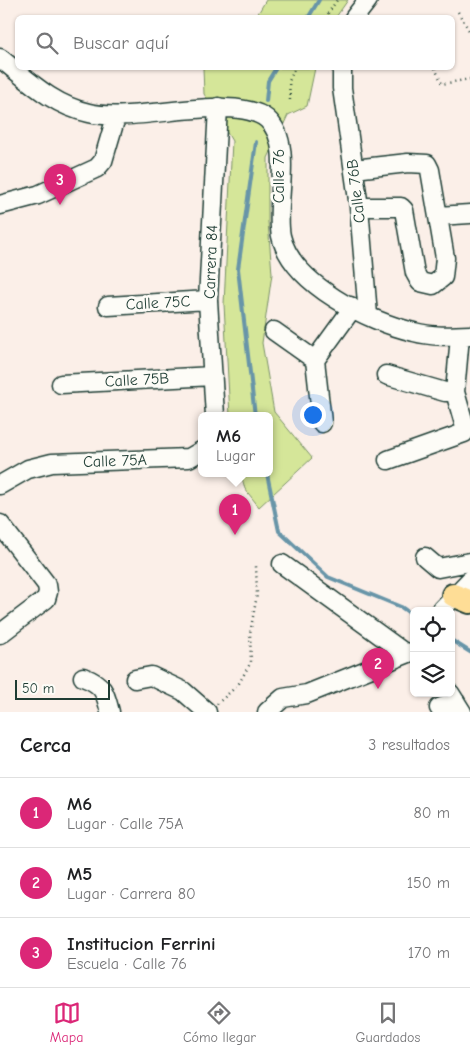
<!DOCTYPE html>
<html lang="es">
<meta charset="utf-8">
<style>
:root{--surface:#fff;--page:#f2f2f2;--text:#202124;--muted:#757577;--line:#e0e0e0;--accent:#db2777}
body{margin:0;font-family:"Comic Neue",sans-serif;background:var(--page);color:var(--text)}
.controls{position:absolute;right:15px;bottom:15px;display:grid;overflow:hidden;border-radius:8px;box-shadow:0 1px 4px #0004}
.controls button{width:45px;height:45px;display:grid;place-items:center;padding:0;border:0;border-bottom:1px solid var(--line);background:var(--surface);color:var(--text);font:25px sans-serif}
.scale{position:absolute;left:15px;bottom:12px;width:95px;box-sizing:border-box;padding-left:5px;border:2px solid #1f3d34;border-top:0;font-size:14px;line-height:18px;white-space:nowrap;color:#1f3d34;-webkit-text-stroke:4px #fdfcf7;paint-order:stroke}
.you{position:absolute;left:312px;top:414px;width:18px;height:18px;margin:-12px;border:4px solid #fff;border-radius:50%;background:#1a73e8;box-shadow:0 0 0 8px #1a73e833}
.badge{display:grid;place-items:center;width:32px;height:32px;border-radius:50%;background:var(--accent);color:#fff;font-size:16px;font-weight:700}
.pin{position:absolute;translate:-50% -41px;filter:drop-shadow(0 1px 2px #0008)}
.pin::after{content:'';position:absolute;top:26px;width:18px;height:15px;background:inherit;clip-path:polygon(0 0,100% 0,50% 100%)}
.popup{position:absolute;left:198px;top:412px;width:75px;height:65px;box-sizing:border-box;display:grid;place-content:center;border-radius:8px;background:var(--surface);filter:drop-shadow(0 1px 4px #0005);font-size:16px;white-space:nowrap;color:var(--muted)}
.popup b{font-size:19px;color:var(--text)}
.popup::after{content:'';position:absolute;left:50%;top:100%;margin-left:-10px;border:10px solid transparent;border-top-color:var(--surface)}
.list{margin:0;padding:0;list-style:none}
h2{display:flex;justify-content:space-between;align-items:center;height:65px;margin:0;padding:0 20px;font-size:21px}
h2 small{font-size:16px;font-weight:400;color:var(--muted)}
.list li{display:grid;grid-template-columns:32px 1fr auto;gap:15px;align-items:center;box-sizing:border-box;height:70px;padding:0 20px;border-top:1px solid var(--line)}
.list b{display:block;font-size:19px;white-space:nowrap}
.list p{margin:0;font-size:16px;white-space:nowrap;color:var(--muted)}
.list em{font-size:16px;font-style:normal;color:var(--muted)}
.icon{flex:none;width:28px;height:28px;fill:none;stroke:currentColor;stroke-width:2;stroke-linecap:round;stroke-linejoin:round}
.map{position:relative;flex:none;width:470px;height:712px;overflow:hidden}
.search{position:absolute;background:var(--surface);box-shadow:0 1px 4px #0004;left:15px;right:15px;top:15px;height:55px;display:flex;align-items:center;gap:12px;box-sizing:border-box;padding:0 18px;border-radius:8px;color:var(--muted);font-size:19px}
.sheet{height:275px;background:var(--surface)}
nav{display:flex;justify-content:space-around;align-items:center;box-sizing:border-box;height:70px;border-top:1px solid var(--line);background:var(--surface);font-size:14px;color:var(--muted)}
nav a{display:grid;justify-items:center;gap:2px}
nav .on{color:var(--accent)}
.map>svg:first-child{display:block}
.green{fill:#d5e699;stroke:#7a9266}
.lines{fill:none;stroke-linecap:round;stroke-linejoin:round}
.stream{stroke:#6795a8;stroke-width:4}
.minor-casing{stroke:#1f3d34;stroke-width:21}
.major-casing{stroke:#1f3d34;stroke-width:26}
.path{stroke:#1f3d34;stroke-width:2.5;stroke-dasharray:1 4;stroke-linecap:butt}
.minor{stroke:#fdfcf7;stroke-width:18}
.major{stroke:#fedd96;stroke-width:22}
.labels{text-anchor:middle;dominant-baseline:central;stroke-width:5;stroke-linejoin:round;paint-order:stroke}
.street-label{font-size:16px;fill:#1f3d34;stroke:#fdfcf7}
</style>
<div class="map">
<svg width="470" height="712" viewBox="0 0 470 712">
<rect width="100%" height="100%" fill="#fbefe8"/>
<filter id="ink" filterUnits="userSpaceOnUse"><feTurbulence type="fractalNoise" baseFrequency=".02" numOctaves="2"/><feDisplacementMap in="SourceGraphic" scale="10" xChannelSelector="R" yChannelSelector="G"/><feConvolveMatrix kernelMatrix="1 2 1 2 8 2 1 2 1" color-interpolation-filters="sRGB"/></filter>
<g filter="url(#ink)">
<path class="green" d="M266 0H348L336 17H256Z
M203 68H315L307 106 288 115 268 158V222L272 274 262 343 274 412 312 458 259 507 245 489 241 474H269V416H230L224 304 232 141 204 94Z"/>
<g class="lines">
<path class="stream" d="M308 18 319 0
M266 101 268 81 276 68
M255 416 238 269 256 142
M267 474 279 531 328 577 401 607 414 616
M451 640 470 652"/>
<defs>
<path id="minor" d="M354 18 368 0
M0 58C28 80 52 105 89 113 136 124 235 92 267 119 295 144 274 203 281 236 292 284 369 322 414 332 432 337 451 336 470 335
M342 68V88L359 207 368 315
M354 169 408 163 427 164 430 170 445 258 443 277 433 285 420 282 415 273 404 210 401 207H359
M0 205 38 195 97 168 103 161 116 117
M438 216 470 214
M108 306 208 300
M274 331 315 360
M386 375 445 392H455
M61 384 213 376
M215 416 208 300 218 107
M322 423 315 360 349 313 350 306
M388 460 464 433 465 427 455 392 460 336
M0 485 28 469 52 463 189 458 201 451
M0 524 47 585 48 592 46 599 0 634
M425 557 438 568 470 562
M282 564 406 654
M440 611 470 580
M83 677C104 685 105 692 110 712
M135 679 151 676 183 691 207 712
M450 693 462 712
M439 708 456 702
M267 712 283 698 307 694 414 651"/>
<path id="major" d="M453 595 470 602"/>
</defs>
<use href="#minor" class="minor-casing"/>
<use href="#major" class="major-casing"/>
<path class="path" d="M458 12 470 32
M325 18 337 0
M435 68 442 84 470 79
M290 100 289 81 295 68
M217 704 238 685 251 662 250 633 257 595 256 566"/>
<use href="#minor" class="minor"/>
<use href="#major" class="major"/>
</g>
</g>
<g class="labels">
<g class="street-label">
<text transform="translate(279 176) rotate(-90)">Calle 76</text>
<text transform="translate(356 191) rotate(-97)">Calle 76B</text>
<text transform="translate(211 262) rotate(-88)">Carrera 84</text>
<text transform="translate(158 303) rotate(-3)">Calle 75C</text>
<text transform="translate(137 380) rotate(-3)">Calle 75B</text>
<text transform="translate(115 461) rotate(-2)">Calle 75A</text>
</g>
</g>
</svg>
<div class="controls">
<button><svg class="icon" aria-label="locate" viewBox="0 0 24 24"><circle cx="12" cy="12" r="6"/><path d="M12 2v4M12 18v4M2 12h4M18 12h4"/></svg></button>
<button><svg class="icon" aria-label="layers" viewBox="0 0 24 24"><path d="M12 4l9 5-9 5-9-5zM3 14l9 5 9-5"/></svg></button>
</div>
<div class="scale">50 m</div>
<div class="you"></div>
<div class="pin badge" style="left:235px;top:535px">1</div>
<div class="popup"><b>M6</b>Lugar</div>
<div class="pin badge" style="left:378px;top:689px">2</div>
<div class="pin badge" style="left:60px;top:205px">3</div>
<div class="search"><svg class="icon" aria-label="search" viewBox="0 0 24 24"><circle cx="10" cy="10" r="6"/><path d="M15 15l6 6"/></svg>Buscar aquí</div>
</div>
<section class="sheet">
<h2>Cerca<small>3 resultados</small></h2>
<ul class="list">
<li><span class="badge">1</span><div><b>M6</b><p>Lugar · Calle 75A</p></div><em>80 m</em></li>
<li><span class="badge">2</span><div><b>M5</b><p>Lugar · Carrera 80</p></div><em>150 m</em></li>
<li><span class="badge">3</span><div><b>Institucion Ferrini</b><p>Escuela · Calle 76</p></div><em>170 m</em></li>
</ul>
</section>
<nav>
<a class="on"><svg class="icon" aria-label="map" viewBox="0 0 24 24"><path d="M3 6l6-2 6 2 6-2v14l-6 2-6-2-6 2zM9 4v14M15 6v14"/></svg>Mapa</a>
<a><svg class="icon" aria-label="directions" viewBox="0 0 24 24"><path d="M12 3l9 9-9 9-9-9zM9 14v-3h6M13 9l2 2-2 2"/></svg>Cómo llegar</a>
<a><svg class="icon" aria-label="saved" viewBox="0 0 24 24"><path d="M7 4h10v16l-5-4-5 4z"/></svg>Guardados</a>
</nav>
